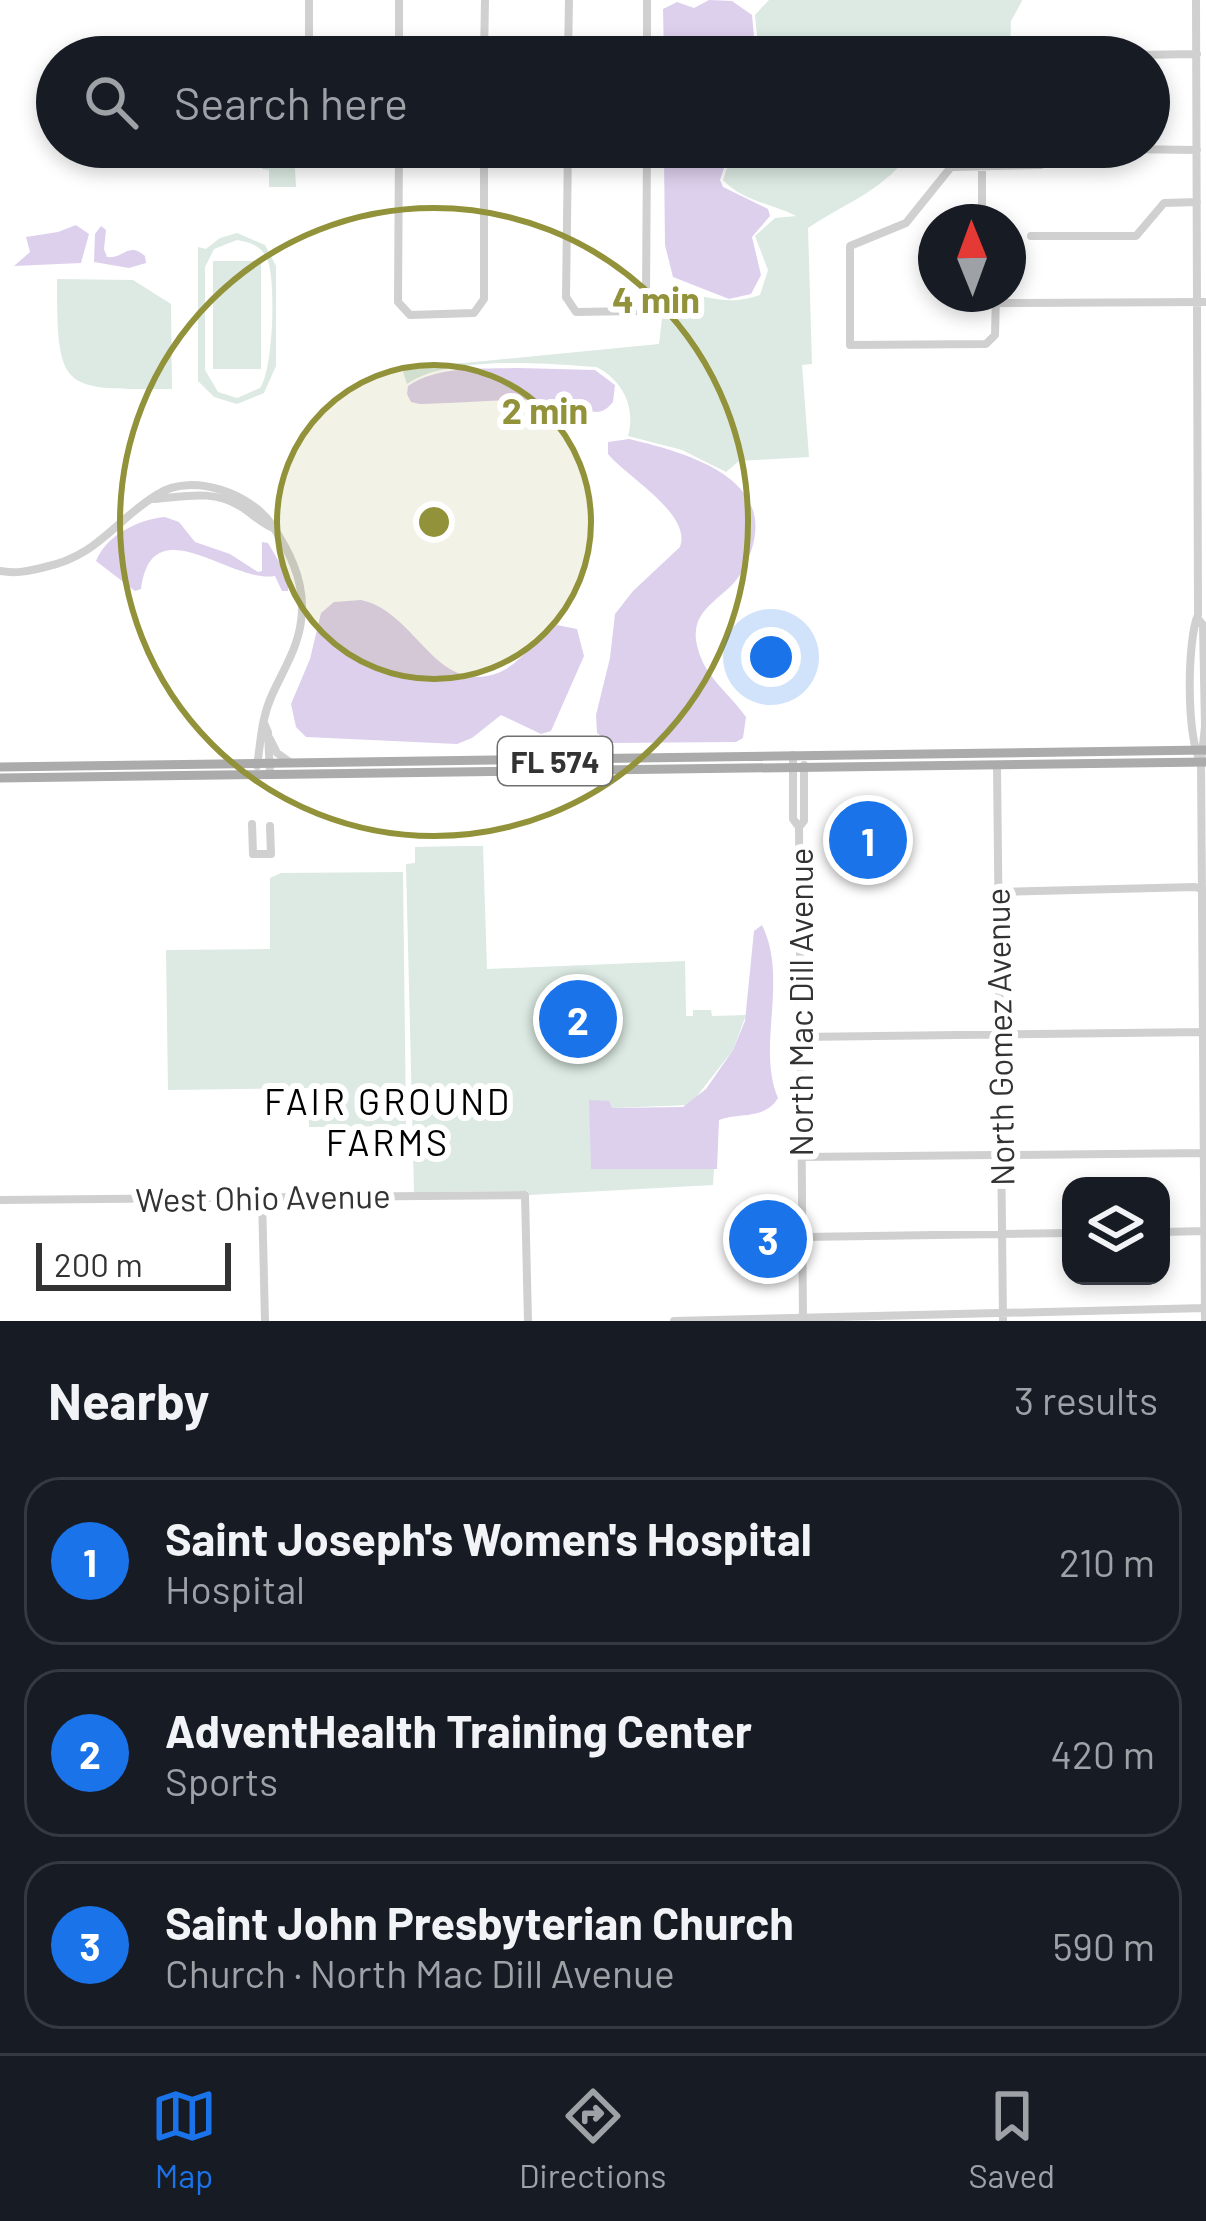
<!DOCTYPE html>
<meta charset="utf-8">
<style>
:root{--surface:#171b24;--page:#242831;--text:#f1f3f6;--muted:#9ea1a6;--line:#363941;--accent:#1a73e8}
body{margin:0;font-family:Barlow,sans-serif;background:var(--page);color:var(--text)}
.controls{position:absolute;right:36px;bottom:36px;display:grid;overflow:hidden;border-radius:24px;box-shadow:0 6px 18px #0003}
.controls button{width:108px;height:108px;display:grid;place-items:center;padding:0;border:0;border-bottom:3px solid var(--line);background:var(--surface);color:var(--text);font:60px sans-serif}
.compass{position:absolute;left:918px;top:204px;width:108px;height:108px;border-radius:50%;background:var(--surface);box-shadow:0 6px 18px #0003;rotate:359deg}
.scale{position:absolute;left:36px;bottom:30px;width:195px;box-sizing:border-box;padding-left:12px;border:6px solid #333;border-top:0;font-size:33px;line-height:42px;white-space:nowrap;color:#333;-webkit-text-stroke:9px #fff;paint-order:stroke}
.you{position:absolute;left:771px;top:657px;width:42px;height:42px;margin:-30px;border:9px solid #fff;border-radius:50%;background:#1a73e8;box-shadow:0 0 0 18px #1a73e833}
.badge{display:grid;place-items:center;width:78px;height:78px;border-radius:50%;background:var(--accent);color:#fff;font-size:39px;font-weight:700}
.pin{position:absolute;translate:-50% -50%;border:6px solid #fff;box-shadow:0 3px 12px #0006}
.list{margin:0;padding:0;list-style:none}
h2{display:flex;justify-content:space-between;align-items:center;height:156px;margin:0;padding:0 48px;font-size:51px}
h2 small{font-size:39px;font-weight:400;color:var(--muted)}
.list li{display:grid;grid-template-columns:78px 1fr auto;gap:36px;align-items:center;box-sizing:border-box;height:168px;margin:0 24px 24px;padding:0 24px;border:3px solid var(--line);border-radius:36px}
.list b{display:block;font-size:45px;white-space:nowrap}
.list p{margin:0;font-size:39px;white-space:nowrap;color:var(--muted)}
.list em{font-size:39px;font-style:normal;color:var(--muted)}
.icon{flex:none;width:66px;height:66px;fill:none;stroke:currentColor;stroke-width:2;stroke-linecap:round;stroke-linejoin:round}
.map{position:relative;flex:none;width:1206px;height:1321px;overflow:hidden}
.search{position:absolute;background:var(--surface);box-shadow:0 6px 18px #0003;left:36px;right:36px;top:36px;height:132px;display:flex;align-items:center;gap:30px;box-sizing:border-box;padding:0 42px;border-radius:66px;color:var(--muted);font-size:45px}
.sheet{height:732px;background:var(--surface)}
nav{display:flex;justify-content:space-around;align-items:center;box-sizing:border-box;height:168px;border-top:3px solid var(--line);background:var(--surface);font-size:33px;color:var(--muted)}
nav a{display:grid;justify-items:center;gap:6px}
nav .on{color:var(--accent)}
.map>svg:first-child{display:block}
.green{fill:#dceae3;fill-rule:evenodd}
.water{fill:#ddd0ed}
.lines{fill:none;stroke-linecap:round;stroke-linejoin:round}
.minor{stroke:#d0d0d0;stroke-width:8}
.major{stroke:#ababab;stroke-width:9}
.ring{fill:none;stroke:#92923a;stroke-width:6}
.labels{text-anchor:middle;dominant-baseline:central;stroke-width:12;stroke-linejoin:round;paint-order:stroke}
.shield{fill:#fff;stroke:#707070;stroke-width:3}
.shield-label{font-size:30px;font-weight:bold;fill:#333}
.street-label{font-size:33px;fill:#333;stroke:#fff}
.neighbourhood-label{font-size:36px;letter-spacing:3px;fill:#000;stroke:#fff}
.centre{fill:#92923a;stroke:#fff;stroke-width:6}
.ring-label{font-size:36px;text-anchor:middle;font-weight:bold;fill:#92923a;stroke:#fff;stroke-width:12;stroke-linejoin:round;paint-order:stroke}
</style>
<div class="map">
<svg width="1206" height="1321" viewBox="0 0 1206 1321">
<rect width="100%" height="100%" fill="#fff"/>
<path class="green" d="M769 0H1022V1L1011 21 1010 47 989 57H749L757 36 755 15Z
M734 147H915C883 192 850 200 808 228L812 364 802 365 809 457 739 461 726 472 682 450 628 436C636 408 623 380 596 367 546 363 447 355 407 384L401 365 464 363 659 344 665 294C706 290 719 309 760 295L768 270 755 236 775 218 796 216C771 203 742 201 723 180Z
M262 150 294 151 296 187H269V170L262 169Z
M237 233 265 245 276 266V366L264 393 237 404 214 397 198 381V247L206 249 220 238ZM237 240C251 242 263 247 268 261 276 284 273 371 260 388L237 398 218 392 205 370V267L214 249Z
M213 261H261V369H213Z
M57 279 133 280 171 304 172 389C62 389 57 394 57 279Z
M463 846H483L487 969 685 961 686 1016H693V1010H711L712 1016 746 1015 733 1050 690 1105 612 1108 591 1169H714L713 1185 529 1195 528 1191 414 1192 406 864 415 863V847Z
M403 872 406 1126 309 1127 308 1088 168 1090 166 950 270 949V878L281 873Z"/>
<path class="water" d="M709 0 732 1 752 15 754 36 743 57H664L663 9 677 2 694 8Z
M672 147H731L720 180 723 187 768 209 770 216 752 237 761 275 751 294 729 299 673 277 665 245 664 158Z
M76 225 89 234 81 263 14 266 30 252 26 237 58 232Z
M101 226 106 230 104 249 107 257C124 259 128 241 145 256L146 263 129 268 94 262 95 234Z
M518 368 595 370 615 385 613 402C595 424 584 403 563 401 517 397 466 403 420 404L411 402 407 394 408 386C438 365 483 369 518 368Z
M629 439C697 455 792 484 741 573 727 598 692 606 696 640 701 675 728 691 746 717L743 738 736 742 610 743 597 733 596 715 610 658 615 614 633 591 680 547C692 514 628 478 608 454V442Z
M165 517 179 522 195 542 230 554 258 572 262 571V542L268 543 288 577V591H282L275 576C231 584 152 505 141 589L135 591 96 561C106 536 138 519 165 517Z
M361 600C417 612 435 696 498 673 522 663 535 638 557 625L577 629 584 656 551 731 541 734 501 715 472 738 457 744 306 737 296 727 291 704 310 659 321 613 334 602Z
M762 925C789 980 756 1046 778 1098 765 1120 739 1112 719 1120L717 1169H591L589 1100 609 1101 612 1108 683 1107 706 1089 733 1050 745 1021 754 931Z"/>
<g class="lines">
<path class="minor" d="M309 0V57
M1196 0 1198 615C1187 639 1186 740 1201 762
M1073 56 1197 54
M399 57V0
M484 57 485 0
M568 57 569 0
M647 57V0
M309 147V154L318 161 646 158
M399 147 398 302 410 315 474 313 484 299V147
M568 147 566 297 576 312 636 311 646 298 647 147
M1046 147V162
M1024 165V147
M982 166V222
M1031 236H1136L1164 203 1197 202
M996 294 995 335 986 344 850 345V246L906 223 951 167 1041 165 1063 153 1124 149 1197 150
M996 303 1206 302
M154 499C185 497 211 489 240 506 252 513 260 523 273 528
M0 571C16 574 29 571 45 567 98 556 115 520 158 494 192 472 252 494 272 525 289 551 303 578 302 610 301 644 285 666 272 695 261 719 261 741 257 766
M1198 619 1203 625 1205 727 1201 762 1205 1321
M264 723 268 732 270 775
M270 739 277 753 291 763
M793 755V819L799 827 803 1321
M997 765 1003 1321
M252 824 253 854H271L270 826
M799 827 804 821V765
M997 892 1195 887 1205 890
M800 1037 1205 1032
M802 1157 1205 1153
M262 1197 265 1321
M0 1200 525 1195 528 1321
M1161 1232 1205 1231
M803 1237 1071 1233
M674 1321 1205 1308"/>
<path class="major" d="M0 767 1206 750
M0 778 1206 762"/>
</g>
<circle cx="434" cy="522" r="157" fill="#92923a" fill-opacity=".12"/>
<g class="ring">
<circle cx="434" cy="522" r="157"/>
<circle cx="434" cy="522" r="314"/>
</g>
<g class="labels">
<rect class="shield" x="498" y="737" width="114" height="48" rx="9"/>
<g class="shield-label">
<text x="555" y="761">FL 574</text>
</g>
<g class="street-label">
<text transform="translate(800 1002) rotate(-90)">North Mac Dill Avenue</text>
<text transform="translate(999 1037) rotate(-91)">North Gomez Avenue</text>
<text transform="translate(263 1197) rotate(-1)">West Ohio Avenue</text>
</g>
<g class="neighbourhood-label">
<text x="388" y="1100">FAIR GROUND<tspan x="388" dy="41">FARMS</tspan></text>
</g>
</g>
<circle cx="434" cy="522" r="18" class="centre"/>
<g class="ring-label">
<text x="656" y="313">4 min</text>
<text x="545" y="424">2 min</text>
</g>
</svg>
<div class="controls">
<button><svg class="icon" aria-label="layers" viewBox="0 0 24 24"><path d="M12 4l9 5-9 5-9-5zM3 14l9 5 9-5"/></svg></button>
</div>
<svg class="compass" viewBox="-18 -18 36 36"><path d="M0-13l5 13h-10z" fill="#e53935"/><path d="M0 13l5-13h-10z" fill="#9ea1a6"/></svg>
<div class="scale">200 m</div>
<div class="you"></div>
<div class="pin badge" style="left:868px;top:840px">1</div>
<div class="pin badge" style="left:578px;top:1019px">2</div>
<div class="pin badge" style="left:768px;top:1239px">3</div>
<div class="search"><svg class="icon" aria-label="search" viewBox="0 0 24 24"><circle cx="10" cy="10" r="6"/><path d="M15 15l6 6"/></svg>Search here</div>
</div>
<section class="sheet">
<h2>Nearby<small>3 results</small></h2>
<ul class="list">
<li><span class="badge">1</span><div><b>Saint Joseph's Women's Hospital</b><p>Hospital</p></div><em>210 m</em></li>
<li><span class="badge">2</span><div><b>AdventHealth Training Center</b><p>Sports</p></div><em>420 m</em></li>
<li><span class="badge">3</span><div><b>Saint John Presbyterian Church</b><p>Church · North Mac Dill Avenue</p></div><em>590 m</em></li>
</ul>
</section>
<nav>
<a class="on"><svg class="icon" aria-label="map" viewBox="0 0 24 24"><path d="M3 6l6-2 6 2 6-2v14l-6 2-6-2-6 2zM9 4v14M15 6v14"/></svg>Map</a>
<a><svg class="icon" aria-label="directions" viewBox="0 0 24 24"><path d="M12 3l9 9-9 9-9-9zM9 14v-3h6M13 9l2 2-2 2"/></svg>Directions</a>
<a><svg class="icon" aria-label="saved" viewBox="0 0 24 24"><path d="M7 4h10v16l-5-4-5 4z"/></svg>Saved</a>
</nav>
